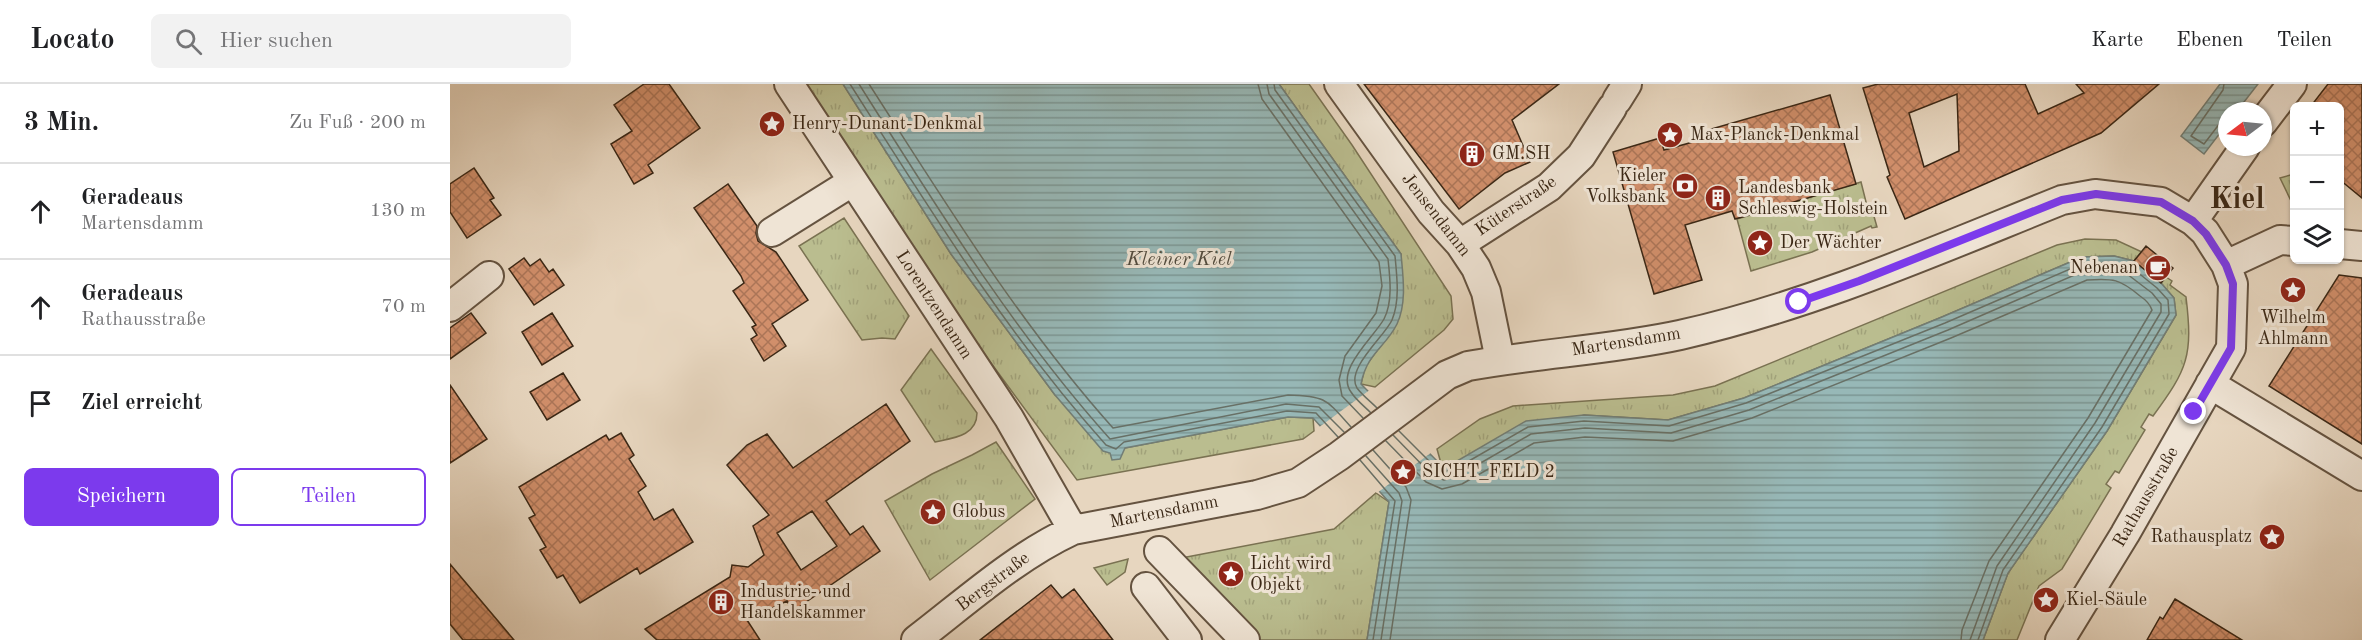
<!DOCTYPE html>
<html lang="de">
<meta charset="utf-8">
<style>
:root{--surface:#fff;--page:#f2f2f2;--text:#202124;--muted:#757577;--line:#e0e0e0;--accent:#7c3aed}
body{margin:0;font-family:"Old Standard TT",serif;background:var(--page);color:var(--text)}
.controls{position:absolute;right:18px;top:18px;display:grid;overflow:hidden;border-radius:9px;box-shadow:0 2px 4px #0004}
.controls button{width:54px;height:54px;display:grid;place-items:center;padding:0;border:0;border-bottom:2px solid var(--line);background:var(--surface);color:var(--text);font:30px sans-serif}
.compass{position:absolute;left:1768px;top:18px;width:54px;height:54px;border-radius:50%;background:var(--surface);box-shadow:0 2px 4px #0004;rotate:254deg}
.stop{position:absolute;width:18px;height:18px;margin:-14px;border:4px solid #7c3aed;border-radius:50%;background:#fff}
.stop.end{background:#7c3aed;border-color:#fff;box-shadow:0 2px 6px #0008}
.list{margin:0;padding:0;list-style:none}
h2{display:flex;justify-content:space-between;align-items:center;height:78px;margin:0;padding:0 24px;font-size:26px}
h2 small{font-size:20px;font-weight:400;color:var(--muted)}
.list li{display:grid;grid-template-columns:39px 1fr auto;gap:18px;align-items:center;box-sizing:border-box;height:96px;padding:0 24px;border-top:2px solid var(--line)}
.list b{display:block;font-size:22px;white-space:nowrap}
.list p{margin:0;font-size:20px;white-space:nowrap;color:var(--muted)}
.list em{font-size:20px;font-style:normal;color:var(--muted)}
.actions{display:flex;gap:12px;padding:18px 24px}
.actions a{flex:1;padding:14px 0;border:2px solid var(--accent);border-radius:9px;text-align:center;font-size:21px;color:var(--accent)}
.actions .main{background:var(--accent);color:#fff}
.icon{flex:none;width:33px;height:33px;fill:none;stroke:currentColor;stroke-width:2;stroke-linecap:round;stroke-linejoin:round}
.map{position:relative;flex:none;width:1912px;height:556px;overflow:hidden}
header{display:flex;align-items:center;gap:36px;box-sizing:border-box;height:84px;padding:0 30px;background:var(--surface);border-bottom:2px solid var(--line)}
header strong{font-size:28px}
nav{display:flex;gap:33px;margin-inline-start:auto;font-size:21px}
.search{width:420px;height:54px;background:var(--page);display:flex;align-items:center;gap:15px;box-sizing:border-box;padding:0 21px;border-radius:9px;color:var(--muted);font-size:22px}
main{display:flex}
aside{flex:1;background:var(--surface)}
.map>svg:first-child{display:block}
.grass{fill:url(#grass-tufts);stroke:#7a7252;stroke-width:1.5}
.water{fill:url(#water-rules);stroke:#727e76;stroke-width:1.5}
.pier{fill:#e7d6bf}
.lines{fill:none;stroke-linecap:round;stroke-linejoin:round}
.shore{stroke:#687066;stroke-width:1.5}
.building{fill:url(#building-cross-hatch);stroke:#3a2715;stroke-width:1.5;fill-rule:evenodd}
.minor-casing{stroke:#655340;stroke-width:32}
.minor{stroke:#efe4d5;stroke-width:28}
.route{stroke:#7c3aed;stroke-width:8}
.labels{text-anchor:middle;dominant-baseline:central;stroke-width:6;stroke-linejoin:round;paint-order:stroke}
.poi-label{font-size:18px;fill:#3a2715;stroke:#efe4d5;text-anchor:start}
.street-label{font-size:18px;fill:#3a2715;stroke:#efe4d5}
.water-label{font-size:20px;font-style:italic;fill:#514b3e;stroke:#efe4d5}
.town-label{font-size:30px;font-weight:bold;fill:#3a2715;stroke:#efe4d5}
</style>
<header>
<strong>Locato</strong>
<div class="search"><svg class="icon" aria-label="search" viewBox="0 0 24 24"><circle cx="10" cy="10" r="6"/><path d="M15 15l6 6"/></svg>Hier suchen</div>
<nav><a>Karte</a><a>Ebenen</a><a>Teilen</a></nav>
</header>
<main>
<aside>
<h2>3 Min.<small>Zu Fuß · 200 m</small></h2>
<ul class="list">
<li><svg class="icon" aria-label="ahead" viewBox="0 0 24 24"><path d="M12 20V5M6 11l6-6 6 6"/></svg><div><b>Geradeaus</b><p>Martensdamm</p></div><em>130 m</em></li>
<li><svg class="icon" aria-label="ahead" viewBox="0 0 24 24"><path d="M12 20V5M6 11l6-6 6 6"/></svg><div><b>Geradeaus</b><p>Rathausstraße</p></div><em>70 m</em></li>
<li><svg class="icon" aria-label="arrive" viewBox="0 0 24 24"><path d="M6 21V4h12l-3 4 3 4H6"/></svg><div><b>Ziel erreicht</b></div></li>
</ul>
<div class="actions"><a class="main">Speichern</a><a>Teilen</a></div>
</aside>
<div class="map">
<svg width="1912" height="556" viewBox="0 0 1912 556">
<defs>
<pattern id="grass-tufts" width="24" height="20" patternUnits="userSpaceOnUse" patternTransform="scale(1.5)"><rect width="24" height="20" fill="#babd8f"/><path d="M3 7l-1-3M5 7V3M7 7l1-3M15 17l-1-3M17 17v-4M19 17l1-3" fill="none" stroke="#a1a27a"/></pattern>
<pattern id="water-rules" width="6" height="5" patternUnits="userSpaceOnUse" patternTransform="scale(1.5)"><rect width="6" height="5" fill="#97b8b7"/><path d="M0 2.5h6" fill="none" stroke="#7c9694"/></pattern>
<pattern id="building-cross-hatch" width="8" height="8" patternUnits="userSpaceOnUse" patternTransform="scale(1.5)"><rect width="8" height="8" fill="#d18f6b"/><path d="M0 0l8 8M0 8l8-8" fill="none" stroke="#ab7557"/></pattern>
</defs>
<rect width="100%" height="100%" fill="#e7d6bf"/>
<filter id="stains"><feTurbulence type="fractalNoise" baseFrequency=".00333" numOctaves="4"/><feColorMatrix values="0 0 0 0 .2 0 0 0 0 .09 0 0 0 0 .02 0 0 0 .5 -.17"/></filter>
<radialGradient id="worn" r=".72"><stop offset=".6" stop-color="#630" stop-opacity="0"/><stop offset="1" stop-color="#630" stop-opacity=".3"/></radialGradient>
<path class="grass" d="M356 0H393L501 170 605 311 675 364 838 333 863 334 864 347 853 355 627 396 464 174Z
M829 0H859L902 61 1001 212 1003 235 994 246 925 303 911 300 915 283 947 239 951 170Z
M1844 90V123L1830 94Z
M1411 98 1417 122H1421L1427 143 1422 144 1421 142 1362 168 1301 187 1287 135Z
M394 134 459 232 445 255 432 254 412 256 349 162Z
M1635 155 1666 156 1692 168 1684 177 1664 172 1632 173 1492 233 1294 314 1218 336 1134 331 992 383 987 365 1030 335 1063 322 1223 311 1265 302 1607 161Z
M1716 193 1722 197 1720 201 1736 213C1743 271 1738 285 1703 332L1699 330 1691 343 1695 346 1669 389 1665 387 1656 400 1661 404 1612 485 1589 502 1567 556H1533L1558 489 1657 347 1726 231 1724 214 1711 199Z
M481 265 527 329C527 352 503 354 485 358L451 306Z
M546 358 585 415 480 496 435 417 482 390 522 371Z
M926 409 939 418 917 556H807L721 476 884 445Z
M678 475 675 488 657 501 644 484Z"/>
<path class="water" d="M393 0H829L951 170C953 192 957 219 947 240 935 264 917 269 911 300L992 382 1002 380 1076 337 1134 331 1218 336 1294 314 1492 233 1632 173 1664 172 1684 177 1711 199 1724 214 1726 231 1657 347 1558 489 1533 556H917L939 418 863 334 838 333 675 364 670 375 662 376 660 369 653 367 605 311 501 170Z
M1770 0H1808L1787 27H1777V40L1754 70 1731 52Z"/>
<path class="pier" d="M921 305 982 368 927 409 868 344Z"/>
<g class="lines">
<path class="shore" d="M400 0C479 124 557 251 656 361L666 365 674 358 837 327 866 329 888 353
M409 0C486 122 563 247 660 355L836 320 869 323 894 348
M419 0C495 118 569 239 663 344L838 311C876 312 876 315 901 343
M808 0 812 15 929 178 932 202 926 229 895 272 889 296 892 312 913 334
M817 0 819 10 938 175C940 193 943 218 934 235 924 253 885 286 901 308 906 316 914 322 921 329
M824 0 825 6 945 172C947 193 950 217 942 236 935 252 895 285 907 304 912 311 921 318 927 324
M1774 0 1773 6 1741 52 1754 60 1770 39 1777 37
M949 347 988 386 993 388 1005 385 1078 343 1134 337 1219 342 1296 319 1495 239 1634 179 1663 178 1681 183 1707 204 1718 216 1719 230 1652 343 1553 486 1528 556
M943 351 983 392 994 396 1008 392 1081 350 1135 344 1221 349 1299 326 1498 246 1636 186H1662L1677 190 1702 209 1711 220V228L1645 339 1547 482 1520 556
M936 357 976 398 992 405 1012 400 1084 359 1135 353 1223 357 1302 334 1501 254 1637 196C1663 194 1670 195 1690 212 1696 216 1700 220 1702 226L1638 334 1539 477 1512 546 1511 556
M923 366 956 403 961 416 940 556
M916 372 949 409 952 417 931 556
M910 376 945 417 923 556"/>
</g>
<path class="building" d="M194 0H219L250 44 198 81 203 89 184 100 161 60 182 47 164 21Z
M914 0H1109L1062 36 1080 78 1055 89 1009 125Z
M1428 0H1575L1588 30 1634 9 1626 0H1709L1651 49 1455 135 1437 93 1440 91 1413 4ZM1507 10 1509 67 1474 83 1459 29Z
M1878 0H1912V114L1890 96V22H1861Z
M1380 11 1406 100 1285 135 1282 127 1235 141 1252 196 1204 210 1163 68 1210 54 1214 66 1261 53 1258 46Z
M24 84 44 114 40 116 51 131 17 154 0 128V100Z
M278 100 307 142 306 149 308 157 326 168 358 216 322 240 336 262 314 277 301 255 307 251 302 243 306 241 283 207 294 199 291 192 244 124Z
M1696 162 1723 184 1711 199 1684 177Z
M74 174 80 182 90 175 99 188 103 185 114 201 84 221 59 185Z
M1889 191 1912 194V360L1819 302Z
M21 229 36 249 0 275V244Z
M102 229 123 262 92 281 72 248Z
M113 289 130 316 97 336 80 308Z
M0 301 37 355 0 379Z
M436 320 460 357 376 417 400 451 413 442 430 467 343 527 337 517 297 536 310 556H207L195 545 280 493 282 481 298 483 314 471 303 442 319 431 277 381 297 361 317 350 343 384ZM362 427 387 462 351 486 327 449Z
M171 349 184 371 179 375 196 402 188 408 204 436 223 425 243 458 190 490 187 484 130 519 113 491 107 494 90 466 96 463 79 434 85 431 69 403 156 351 159 356Z
M0 480 64 556H13L0 540Z
M601 501 612 514 624 505 663 556H530Z
M1725 515 1792 556H1697L1710 533 1713 535Z"/>
<g class="lines">
<defs>
<path id="minor" d="M339 0 559 334 623 446
M889 0 981 128 1010 160 1026 184 1036 208 1050 276
M1167 16 1177 0
M1813 38 1842 0
M1743 137 1795 63
M322 148 402 98
M1010 160 1099 103 1131 72 1162 24
M1890 160 1912 162
M1776 181 1830 156 1844 157
M0 223 39 192
M1760 300 1912 392
M709 467 795 556
M696 503 737 556
M466 556C517 517 565 473 623 446L807 411 848 399 889 372 997 291 1018 282C1089 269 1161 266 1230 251 1363 221 1487 166 1612 116L1645 110 1711 118 1743 137 1755 148 1776 181 1783 200 1781 264 1675 450 1610 556"/>
</defs>
<use href="#minor" class="minor-casing"/>
<use href="#minor" class="minor"/>
</g>
<g class="lines">
<path class="route" d="M1349 218 1409 197 1612 116 1646 110 1711 118 1743 137 1756 150 1776 181 1783 200 1781 264 1744 328"/>
</g>
<defs>
<symbol id="sight-disc" viewBox="-11 -11 22 22"><circle r="9.5" fill="#8f2418" stroke="#efe4d5"/><path d="M0-6L1.8-2.2L6-1.7L2.9 1.2L3.7 5.4L0 3.3L-3.7 5.4L-2.9 1.2L-6-1.7L-1.8-2.2Z" fill="#fff"/></symbol>
<symbol id="building-disc" viewBox="-11 -11 22 22"><circle r="9.5" fill="#8f2418" stroke="#efe4d5"/><path d="M-4-6H4V6H1V3H-1V6H-4ZM-2.5-4.3h1.7v1.8h-1.7ZM.8-4.3h1.7v1.8H.8ZM-2.5-1h1.7V.8h-1.7ZM.8-1h1.7V.8H.8Z" fill="#fff"/></symbol>
<symbol id="bank-disc" viewBox="-11 -11 22 22"><circle r="9.5" fill="#8f2418" stroke="#efe4d5"/><path d="M-6-4H6V4H-6ZM0-2.3a2.3 2.3 0 1 0 0 4.6a2.3 2.3 0 1 0 0-4.6Z" fill="#fff"/></symbol>
<symbol id="cafe-disc" viewBox="-11 -11 22 22"><circle r="9.5" fill="#8f2418" stroke="#efe4d5"/><path d="M-5.5-4.5H6V0H3Q3 3.5 0 3.5H-2.5Q-5.5 3.5-5.5 0ZM3-3.2v2h1.7v-2ZM-6 4.5H4V6H-6Z" fill="#fff"/></symbol>
</defs>
<g fill-rule="evenodd">
<use href="#sight-disc" x="307" y="25" width="30" height="30"/>
<use href="#sight-disc" x="1205" y="36" width="30" height="30"/>
<use href="#building-disc" x="1007" y="55" width="30" height="30"/>
<use href="#bank-disc" x="1220" y="87" width="30" height="30"/>
<use href="#building-disc" x="1253" y="99" width="30" height="30"/>
<use href="#sight-disc" x="1295" y="144" width="30" height="30"/>
<use href="#cafe-disc" x="1693" y="169" width="30" height="30"/>
<use href="#sight-disc" x="1828" y="191" width="30" height="30"/>
<use href="#sight-disc" x="938" y="373" width="30" height="30"/>
<use href="#sight-disc" x="468" y="413" width="30" height="30"/>
<use href="#sight-disc" x="1807" y="438" width="30" height="30"/>
<use href="#sight-disc" x="766" y="475" width="30" height="30"/>
<use href="#sight-disc" x="1581" y="501" width="30" height="30"/>
<use href="#building-disc" x="256" y="503" width="30" height="30"/>
</g>
<g class="labels">
<g class="poi-label">
<text x="342" y="40">Henry-Dunant-Denkmal</text>
<text x="1240" y="51">Max-Planck-Denkmal</text>
<text x="1042" y="70">GM.SH</text>
<text x="1216" y="92" text-anchor="end">Kieler<tspan x="1216" dy="21">Volksbank</tspan></text>
<text x="1288" y="104">Landesbank<tspan x="1288" dy="21">Schleswig-Holstein</tspan></text>
<text x="1330" y="159">Der Wächter</text>
<text x="1688" y="184" text-anchor="end">Nebenan</text>
<text x="1843" y="234" text-anchor="middle">Wilhelm<tspan x="1843" dy="21">Ahlmann</tspan></text>
<text x="972" y="388">SICHT_FELD 2</text>
<text x="502" y="428">Globus</text>
<text x="1802" y="453" text-anchor="end">Rathausplatz</text>
<text x="800" y="480">Licht wird<tspan x="800" dy="21">Objekt</tspan></text>
<text x="290" y="508">Industrie- und<tspan x="290" dy="21">Handelskammer</tspan></text>
<text x="1616" y="516">Kiel-Säule</text>
</g>
<g class="street-label">
<text transform="translate(1066 122) rotate(-34)">Küterstraße</text>
<text transform="translate(986 131) rotate(52)">Jensendamm</text>
<text transform="translate(484 221) rotate(57)">Lorentzendamm</text>
<text transform="translate(1176 258) rotate(-9)">Martensdamm</text>
<text transform="translate(1696 413) rotate(-60)">Rathausstraße</text>
<text transform="translate(714 428) rotate(-11)">Martensdamm</text>
<text transform="translate(543 498) rotate(-37)">Bergstraße</text>
</g>
<g class="water-label">
<text x="729" y="176">Kleiner Kiel</text>
</g>
<g class="town-label">
<text x="1787" y="116">Kiel</text>
</g>
</g>
<rect width="100%" height="100%" filter="url(#stains)"/>
<rect width="100%" height="100%" fill="url(#worn)"/>
</svg>
<div class="controls">
<button>+</button>
<button>−</button>
<button><svg class="icon" aria-label="layers" viewBox="0 0 24 24"><path d="M12 4l9 5-9 5-9-5zM3 14l9 5 9-5"/></svg></button>
</div>
<svg class="compass" viewBox="-18 -18 36 36"><path d="M0-13l5 13h-10z" fill="#e53935"/><path d="M0 13l5-13h-10z" fill="#757577"/></svg>
<div class="stop" style="left:1349px;top:218px"></div>
<div class="stop end" style="left:1744px;top:328px"></div>
</div>
</main>
